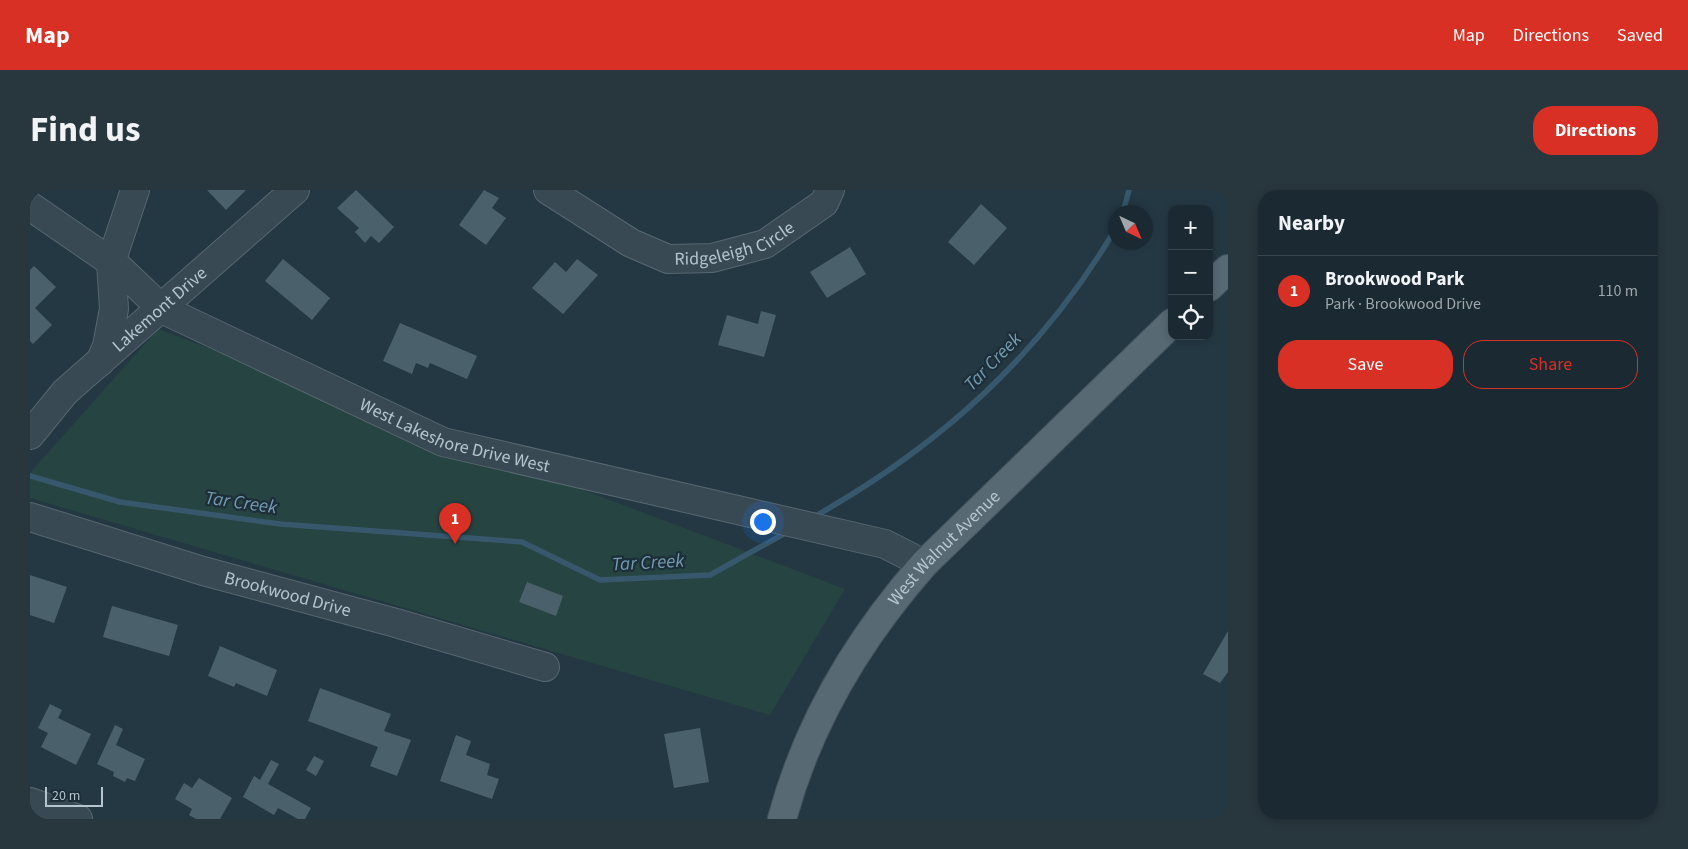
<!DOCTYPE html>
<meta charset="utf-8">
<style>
:root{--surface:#1b2a32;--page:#28363e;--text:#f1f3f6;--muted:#a0a7ac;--line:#39464d;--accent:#d93025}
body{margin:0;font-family:"Source Sans 3",sans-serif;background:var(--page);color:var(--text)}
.controls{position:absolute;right:15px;top:15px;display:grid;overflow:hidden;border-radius:10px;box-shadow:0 2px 8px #0003}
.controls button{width:45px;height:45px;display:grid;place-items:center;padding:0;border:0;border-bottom:1px solid var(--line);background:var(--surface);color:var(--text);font:25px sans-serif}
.compass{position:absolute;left:1078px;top:15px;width:45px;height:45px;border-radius:50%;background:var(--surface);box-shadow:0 2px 8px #0003;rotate:136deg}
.scale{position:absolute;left:15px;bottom:12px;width:58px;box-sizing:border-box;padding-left:5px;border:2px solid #b6c4cd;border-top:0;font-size:14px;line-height:18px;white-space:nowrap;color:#b6c4cd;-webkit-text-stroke:4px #1d2e38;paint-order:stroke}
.you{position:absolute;left:732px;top:331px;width:18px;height:18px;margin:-12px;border:4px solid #fff;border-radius:50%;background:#1a73e8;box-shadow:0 0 0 8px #1a73e833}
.badge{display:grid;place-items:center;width:32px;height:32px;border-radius:50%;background:var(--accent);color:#fff;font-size:16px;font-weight:700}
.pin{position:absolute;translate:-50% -41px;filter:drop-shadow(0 1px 2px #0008)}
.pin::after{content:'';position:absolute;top:26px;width:18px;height:15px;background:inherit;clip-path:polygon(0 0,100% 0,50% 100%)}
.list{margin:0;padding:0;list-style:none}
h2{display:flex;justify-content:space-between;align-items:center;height:65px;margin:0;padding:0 20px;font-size:21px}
h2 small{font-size:16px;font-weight:400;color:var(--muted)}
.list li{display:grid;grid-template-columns:32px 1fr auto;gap:15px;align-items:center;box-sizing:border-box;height:70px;padding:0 20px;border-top:1px solid var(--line)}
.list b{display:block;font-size:19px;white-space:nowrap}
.list p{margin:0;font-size:16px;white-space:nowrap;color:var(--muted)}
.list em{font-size:16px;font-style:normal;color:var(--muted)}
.actions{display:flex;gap:10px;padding:15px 20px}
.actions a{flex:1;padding:11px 0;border:1px solid var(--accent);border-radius:20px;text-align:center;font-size:18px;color:var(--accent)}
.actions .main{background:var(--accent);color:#fff}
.icon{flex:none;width:28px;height:28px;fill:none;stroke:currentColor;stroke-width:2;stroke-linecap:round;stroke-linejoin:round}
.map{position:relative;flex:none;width:1198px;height:629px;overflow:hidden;border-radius:20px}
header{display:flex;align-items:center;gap:30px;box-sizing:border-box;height:70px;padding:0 25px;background:var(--accent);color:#fff}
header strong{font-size:24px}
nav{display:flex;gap:28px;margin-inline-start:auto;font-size:18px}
.intro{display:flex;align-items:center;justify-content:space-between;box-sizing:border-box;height:120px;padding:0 30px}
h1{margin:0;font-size:35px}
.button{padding:12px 22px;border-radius:20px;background:var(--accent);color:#fff;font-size:18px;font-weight:700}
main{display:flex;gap:30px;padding:0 30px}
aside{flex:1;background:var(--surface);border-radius:20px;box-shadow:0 2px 8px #0003}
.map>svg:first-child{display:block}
.green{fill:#264441}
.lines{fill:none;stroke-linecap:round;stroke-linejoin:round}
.stream{stroke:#37586c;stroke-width:5.5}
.building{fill:#4a616c}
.minor-casing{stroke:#576770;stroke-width:30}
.major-casing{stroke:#45555f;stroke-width:30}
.minor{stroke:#394953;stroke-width:28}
.major{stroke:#576973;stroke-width:28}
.labels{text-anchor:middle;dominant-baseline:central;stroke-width:4.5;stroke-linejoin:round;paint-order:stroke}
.street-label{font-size:18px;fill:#b6c4cd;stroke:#1d2e38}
.water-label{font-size:19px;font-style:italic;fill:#739cb2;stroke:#1d2e38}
</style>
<header>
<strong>Map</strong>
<nav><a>Map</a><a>Directions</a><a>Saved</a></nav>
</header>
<div class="intro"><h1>Find us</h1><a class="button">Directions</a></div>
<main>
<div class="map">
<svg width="1198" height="629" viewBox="0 0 1198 629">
<rect width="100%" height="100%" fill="#243843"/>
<path class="green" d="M128 139 815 399 740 525 0 308V283Z"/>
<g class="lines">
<path class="stream" d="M1093 22 1099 0
M0 286 90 312 250 334 492 352 570 390 680 385 759 341
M782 328C910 256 1011 165 1086 38"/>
</g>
<path class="building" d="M177 0H216L196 20Z
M326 0 364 37 349 53 341 46 335 53 325 42 329 38 307 18Z
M454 0 469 8 462 18 476 28 456 55 429 35Z
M951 14 977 38 944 75 918 52Z
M820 57 836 84 797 108 780 82Z
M253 69 300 108 282 130 235 91Z
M547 69 568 85 533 124 502 98 525 72 536 82Z
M4 76 26 97 5 118 22 135 3 154 0 151V80Z
M731 121 746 125 734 167 688 155 697 125 728 134Z
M370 133 447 166 437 189 400 173 398 178 386 173 382 184 353 171Z
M0 385 37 397 24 433 0 425Z
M497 392 533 406 526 426 489 412Z
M82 416 148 435 139 466 73 447Z
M1198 441V482L1190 493 1173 484Z
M190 456 247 480 237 506 206 493 204 497 178 486Z
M290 498 361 524 354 541 381 550 367 586 340 576 348 557 278 531Z
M20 514 32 520 28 528 61 544 46 575 11 557 18 543 8 538Z
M85 535 93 539 86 555 115 569 105 591 97 588 95 592 83 586 84 582 67 574Z
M670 538 679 592 644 598 634 544Z
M426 545 441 551 436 565 460 574 457 585 469 589 462 609 410 591Z
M284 566 294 571 286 586 276 580Z
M241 570 249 574 238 594 281 618 275 629H268L248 618 244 625 213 607 224 586 230 590Z
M169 588 202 608 190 629H166L159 625 162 619 145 609 154 593 162 598Z"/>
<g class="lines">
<defs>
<g id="minor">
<path id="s1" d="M518 0 601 53 638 69 682 68 735 54 794 13 800 0"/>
<path id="s2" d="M0 16 87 76 132 119 413 252 855 354 894 374"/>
<path d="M70 172 77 156 84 119 81 72 105 0"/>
<path id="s3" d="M0 245 35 202 265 0"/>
<path id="s4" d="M0 327 173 381 366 433 515 477"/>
<path d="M0 612 48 629"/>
</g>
<g id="major">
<path d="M1179 97 1198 79"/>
<path id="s5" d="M752 629C778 532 828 449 894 374L1142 133"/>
</g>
</defs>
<use href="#minor" class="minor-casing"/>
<use href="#major" class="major-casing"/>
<use href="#minor" class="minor"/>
<use href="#major" class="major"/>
</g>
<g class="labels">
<g class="street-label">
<text stroke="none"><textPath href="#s1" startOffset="208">Ridgeleigh Circle</textPath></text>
<text stroke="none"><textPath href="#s3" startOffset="181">Lakemont Drive</textPath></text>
<text stroke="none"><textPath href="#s2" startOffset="488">West Lakeshore Drive West</textPath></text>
<text stroke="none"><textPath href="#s5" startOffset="320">West Walnut Avenue</textPath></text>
<text stroke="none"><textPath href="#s4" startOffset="269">Brookwood Drive</textPath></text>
</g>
<g class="water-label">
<text transform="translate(963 172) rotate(-46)">Tar Creek</text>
<text transform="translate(211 313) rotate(8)">Tar Creek</text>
<text transform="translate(618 373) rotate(-3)">Tar Creek</text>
</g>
</g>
</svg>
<div class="controls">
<button>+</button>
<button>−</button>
<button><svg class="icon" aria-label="locate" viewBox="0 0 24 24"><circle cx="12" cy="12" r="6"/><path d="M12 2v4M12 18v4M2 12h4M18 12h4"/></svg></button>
</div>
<svg class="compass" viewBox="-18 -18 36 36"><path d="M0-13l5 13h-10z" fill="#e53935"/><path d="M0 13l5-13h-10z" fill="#a0a7ac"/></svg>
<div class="scale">20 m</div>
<div class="you"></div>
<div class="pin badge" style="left:425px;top:354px">1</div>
</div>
<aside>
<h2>Nearby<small></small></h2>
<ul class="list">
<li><span class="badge">1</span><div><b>Brookwood Park</b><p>Park · Brookwood Drive</p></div><em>110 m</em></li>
</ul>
<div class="actions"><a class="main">Save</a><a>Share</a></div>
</aside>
</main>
